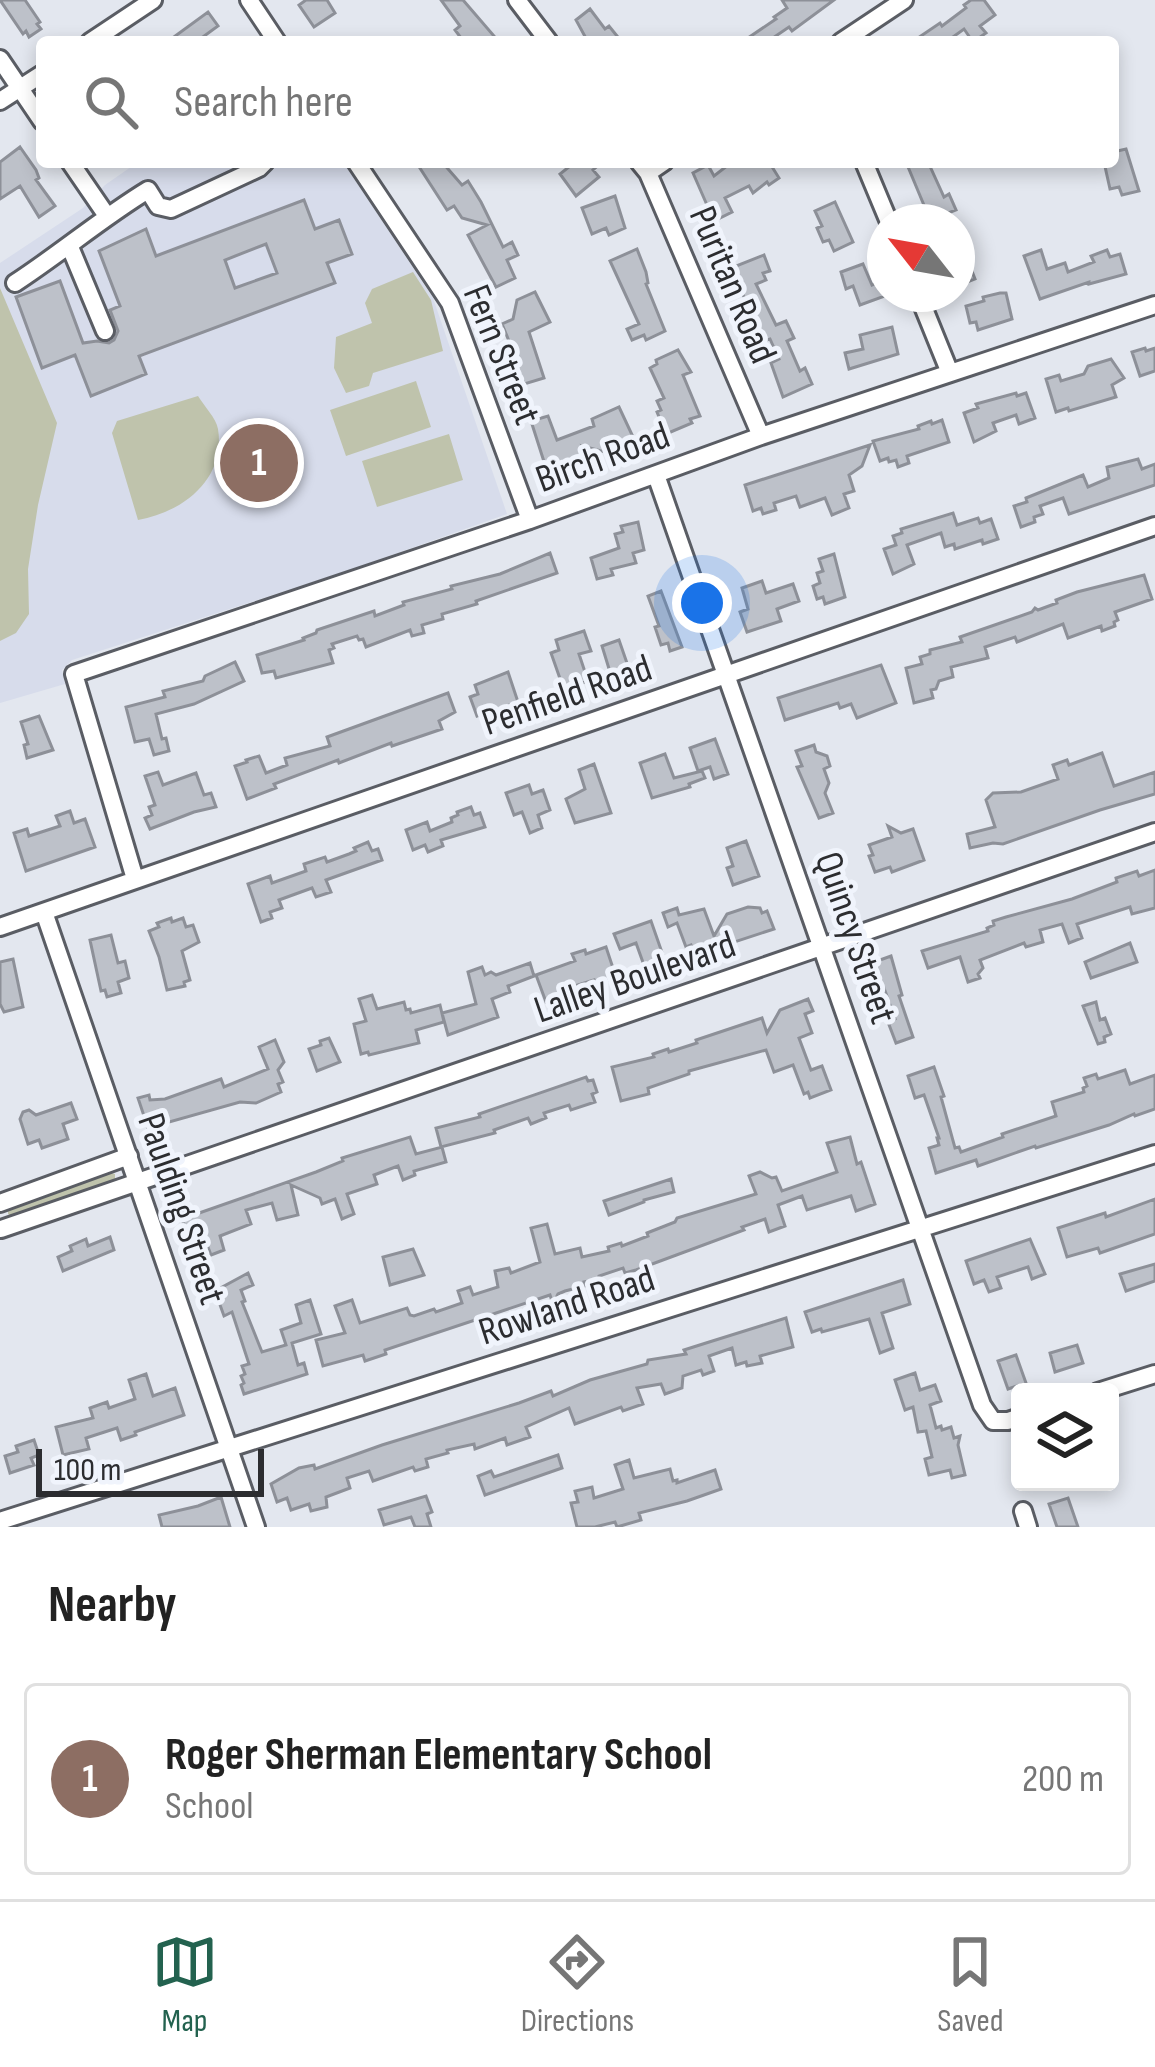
<!DOCTYPE html>
<style>
:root{--surface:#fff;--page:#f2f2f2;--text:#222;--muted:#767676;--line:#e0e0e0;--accent:#23624f}
body{margin:0;font-family:"Sofia Sans Condensed",sans-serif;background:var(--page);color:var(--text)}
.controls{position:absolute;right:36px;bottom:36px;display:grid;overflow:hidden;border-radius:12px;box-shadow:0 6px 18px #0003}
.controls button{width:108px;height:108px;display:grid;place-items:center;padding:0;border:0;border-bottom:3px solid var(--line);background:var(--surface);color:var(--text);font:60px sans-serif}
.compass{position:absolute;left:867px;top:204px;width:108px;height:108px;border-radius:50%;background:var(--surface);box-shadow:0 6px 18px #0003;rotate:301deg}
.scale{position:absolute;left:36px;bottom:30px;width:228px;box-sizing:border-box;padding-left:12px;border:6px solid #2c2d30;border-top:0;font-size:33px;line-height:42px;white-space:nowrap;color:#2c2d30;-webkit-text-stroke:9px #f0f4fc;paint-order:stroke}
.you{position:absolute;left:702px;top:603px;width:42px;height:42px;margin:-30px;border:9px solid #fff;border-radius:50%;background:#1a73e8;box-shadow:0 0 0 18px #1a73e833}
.badge{display:grid;place-items:center;width:78px;height:78px;border-radius:50%;background:var(--accent);color:#fff;font-size:39px;font-weight:700}
.pin{position:absolute;translate:-50% -50%;border:6px solid #fff;box-shadow:0 3px 12px #0006}
.list{margin:0;padding:0;list-style:none}
h2{display:flex;justify-content:space-between;align-items:center;height:156px;margin:0;padding:0 48px;font-size:51px}
h2 small{font-size:39px;font-weight:400;color:var(--muted)}
.list li{display:grid;grid-template-columns:78px 1fr auto;gap:36px;align-items:center;box-sizing:border-box;height:192px;margin:0 24px 24px;padding:0 24px;border:3px solid var(--line);border-radius:12px}
.list b{display:block;font-size:45px;white-space:nowrap}
.list p{margin:0;font-size:39px;white-space:nowrap;color:var(--muted)}
.list em{font-size:39px;font-style:normal;color:var(--muted)}
.icon{flex:none;width:66px;height:66px;fill:none;stroke:currentColor;stroke-width:2;stroke-linecap:round;stroke-linejoin:round}
.map{position:relative;flex:none;width:1155px;height:1527px;overflow:hidden}
.search{position:absolute;background:var(--surface);box-shadow:0 6px 18px #0003;left:36px;right:36px;top:36px;height:132px;display:flex;align-items:center;gap:30px;box-sizing:border-box;padding:0 42px;border-radius:12px;color:var(--muted);font-size:45px}
.sheet{height:372px;background:var(--surface)}
nav{display:flex;justify-content:space-around;align-items:center;box-sizing:border-box;height:168px;border-top:3px solid var(--line);background:var(--surface);font-size:33px;color:var(--muted)}
nav a{display:grid;justify-items:center;gap:6px}
nav .on{color:var(--accent)}
.map>svg:first-child{display:block}
.built{fill:#d7dceb}
.green{fill:#bfc3ac}
.building{fill:#bdc1c9;stroke:#8d9098;stroke-width:3;fill-rule:evenodd}
.lines{fill:none;stroke-linecap:round;stroke-linejoin:round}
.minor-casing{stroke:#5a5d64;stroke-width:22}
.minor{stroke:#fff;stroke-width:16}
.labels{text-anchor:middle;dominant-baseline:central;stroke-width:10;stroke-linejoin:round;paint-order:stroke}
.street-label{font-size:39px;fill:#2c2d30;stroke:#f0f4fc}
</style>
<div class="map">
<svg width="1155" height="1527" viewBox="0 0 1155 1527">
<rect width="100%" height="100%" fill="#e3e7ef"/>
<path class="built" d="M138 162H343L433 298 507 514 350 570 72 660 62 670 65 684 0 703V529L16 331 0 288V263L83 208 105 185Z"/>
<path class="green" d="M413 272 431 300 443 351 373 373 369 386 346 393 334 368 336 337 372 323 365 303 372 289Z
M0 288 57 423 38 505 28 569 29 614 16 633 0 641Z
M416 381 431 427 346 456 330 410Z
M198 396C204 406 216 418 218 429 226 479 183 512 138 520L112 433 117 421Z
M449 434 463 480 377 507 362 461Z
M108 1172 115 1174V1181L14 1218 8 1214V1208Z"/>
<path class="building" d="M0 0H25L40 22 37 24 41 29 29 37 26 31 23 34Z
M306 0H327L335 13 314 27 299 5Z
M441 0H463L494 36 487 42H464L455 30 460 26Z
M782 0H834L792 31 789 27 767 42H742L776 19 774 17 787 8Z
M971 0H984L995 15 980 26 986 33 973 42 964 29 946 42H912L940 23 942 26 966 8 964 5Z
M590 9 605 29 609 26 617 36 613 40 614 42H588L576 20Z
M208 12 218 26 196 42H167Z
M20 147 36 170 39 178 36 180 55 206 39 217 20 186 0 199V162Z
M1126 149 1139 191 1122 195 1119 187 1110 189 1104 162H1113V152Z
M416 162H442L462 185 468 181 481 202 503 247 512 242 518 255 507 260 515 278 496 287 468 235 487 225 462 218 454 206 447 210Z
M575 162H602L593 170 599 177 576 196 560 174Z
M732 162H769L779 178 769 185 767 182 753 193 749 186 725 198 732 212 714 221 693 173 708 165 714 176Z
M906 162H928L944 197 949 194 956 210 948 213 952 222H931Z
M615 196 625 228 609 235 606 228 592 234 582 208Z
M304 200 315 229 339 220 352 254 327 263 335 283 139 356 146 374 91 396 75 355 42 368 16 297 60 281 83 343 97 341 109 343 114 340 118 331 110 310 120 306 99 251 146 229 156 256ZM266 244 277 273 235 288 225 260Z
M835 202 853 242 834 251 829 240 823 242 817 228 822 226 815 211Z
M957 224 972 259 968 261 975 279 957 286Z
M637 249 646 272 648 283 646 284 665 331 646 340 644 335 632 340 627 329 639 324 610 261Z
M1041 250 1047 269 1065 263 1068 272 1094 262 1091 256 1107 250 1110 257 1120 254 1126 274 1089 284V282L1040 299 1024 256Z
M764 255 770 271 763 273 766 280 756 284 776 325 786 321 794 338 787 341 800 371 805 368 812 384 783 397 771 363 779 359 770 339 764 341 759 330 756 331 751 320 754 319 731 268Z
M863 264 872 285 879 282 885 296 860 305 853 286 846 289 841 272Z
M535 292 550 322 529 332 544 378 521 385 509 347 511 346 502 324 513 319 517 300Z
M1000 293H1006L1012 319 978 330 976 322 970 323 966 306 984 301 983 297Z
M892 327 898 354 849 369 845 353 863 349 860 335Z
M1145 348 1146 351 1155 348V371L1140 376 1132 352Z
M678 350 691 372 683 375 700 416 690 419 692 423 666 434 657 412 661 410 657 401 664 398 650 368 657 364 656 360Z
M1111 359 1124 378 1112 385 1116 397 1069 411 1068 408 1056 412 1046 379 1059 375 1061 381 1084 374 1088 366Z
M1016 393 1017 396 1026 393 1035 418 1019 424 1016 415 993 423 996 431 974 442 964 413 978 408 976 404Z
M619 407 634 439 605 452 582 446 586 458 547 471 531 421 548 416 557 440 594 426 592 419Z
M942 420 949 442 907 456 909 463 898 467 896 460 889 462 888 458 880 461 873 441 919 429 918 426 931 421 932 424Z
M870 445 862 466 849 475 854 491 844 494 849 508 832 515 825 498 800 507 796 496 774 503 776 510 763 514 761 508 753 511 745 485Z
M1138 459 1142 469 1155 464V485L1069 514 1063 498 1040 506 1043 514 1034 517 1035 522 1021 527 1014 506 1027 502 1026 498 1083 475 1088 487 1109 478 1107 467Z
M953 513 957 525 978 518 980 523 991 519 998 539 983 544 982 540 955 549 954 544 945 547 941 533 907 545 914 564 893 574 884 549 896 545 893 536 902 533 901 529Z
M638 522 644 550 633 553 636 563 611 569 613 575 597 579 591 558 619 548 615 534 623 532 621 526Z
M550 553 557 573 476 601 477 604 442 614 443 619 422 625 424 633 412 636 410 630 366 647 363 639 359 640 357 636 332 644 334 648 329 650 333 663 276 678 274 671 262 673 257 655 304 640 303 638 316 633 317 630 374 611 375 616 404 605 403 602 452 589 451 586 500 574Z
M834 554 845 597 825 604 823 597 817 599 813 586 820 583 817 573 823 571 819 559Z
M1144 575 1152 599 1115 612 1118 620 1114 622 1115 626 1102 631 1101 626 1068 638 1063 624 1017 642 1015 637 985 647 988 658 951 667 953 677 939 681 936 689 931 690 933 698 914 703 906 668 922 664 920 657 930 654V650L962 642 960 637 1032 612 1035 608 1038 610 1057 603 1056 600 1077 592Z
M762 581 766 593 793 584 799 601 777 609 781 621 747 632 740 612 748 609 742 588Z
M661 591 682 647 670 651 668 643 661 645 655 627 659 626 648 596Z
M584 631 591 651 579 654 588 681 564 690 551 653 559 650 556 640Z
M619 640 628 666 610 672 602 646Z
M235 662 244 681 194 704 156 714 162 739 166 738 169 751 154 755 149 739 135 742 126 707 165 697 163 691 203 681 205 676Z
M881 665 896 703 857 718 851 704 840 708 838 703 785 720 778 698Z
M508 672 518 702 477 716 470 697 478 694 475 685Z
M448 693 455 712 439 721 442 729 392 746 391 743 339 763 338 760 274 784 276 788 247 799 235 766 247 762 246 760 259 756 266 773 287 765 285 758 330 746 327 737Z
M39 716 53 750 27 758 24 745 28 744 21 722Z
M715 739 728 774 714 779 710 767 698 771 690 748Z
M814 745 816 752 827 756 830 766 824 769 829 783 825 793 833 813 819 818 797 767 802 766 796 751Z
M1102 753 1114 786 1155 772V794L1100 810 1003 844 993 843 970 848 967 834 995 827 986 800 993 793 1021 792 1058 779 1053 765 1067 760 1069 765Z
M665 754 674 778 702 771 705 778 689 784 690 787 652 798 640 763Z
M594 764 611 813 575 823 566 799 585 789 579 770Z
M158 772 163 785 196 773 204 795 211 793 216 807 194 812 150 829 145 818 152 815 149 807 155 805 145 776Z
M529 785 532 794 543 790 550 810 538 815 542 828 530 833 522 812 514 815 506 793Z
M471 807 474 815 480 813 485 827 441 840 443 846 428 852 425 845 413 850 406 830 427 822 430 831 452 822 451 818 458 815 457 812Z
M70 811 74 823 85 819 95 847 26 871 14 833 27 829 29 836 60 826 56 816Z
M888 826 901 833 913 829 924 860 892 872 890 867 875 872 869 856 873 855 869 845 892 837Z
M746 841 759 876 733 885 727 868 733 866 727 848Z
M368 842 372 851 378 849 382 860 326 880 331 892 316 897 312 888 279 900 282 908 270 912 272 918 261 922 248 884 270 876 272 883 306 871 304 864 325 857 327 862 349 854 356 851 354 848Z
M1155 870V908L1132 914 1130 907 1077 924 1082 938 1069 943 1062 924 1040 930 1043 942 1026 947 1024 943 980 960 983 968 978 974 980 978 968 982 960 957 928 968 922 951 988 931 987 928 994 925 993 921 1006 917 1072 899 1117 882 1116 878 1137 871 1139 876Z
M748 907 760 908 762 913 767 911 774 929 695 955 691 945 686 947 677 923 668 927 663 913 677 908 679 915 704 909 714 936 727 914Z
M171 918 172 922 183 918 186 927 193 925 199 942 182 951 190 980 184 982 185 986 167 990 159 957 149 931 159 927 157 923Z
M651 921 665 961 645 968 636 943 620 949 614 934Z
M111 935 118 963 125 961 129 978 118 982 121 993 107 997 105 990 101 991 90 940Z
M1130 943 1137 962 1091 978 1085 962Z
M606 947 616 977 595 985 594 980 565 989 567 994 546 1002 536 975 575 961 572 954 585 950 586 954Z
M891 956 902 995 899 996 913 1037 896 1043 888 1022 895 1019 884 988 878 990 869 964Z
M13 959 23 1007 4 1012 0 1004V962Z
M530 963 534 976 508 986 510 992 492 999 498 1017 448 1035 442 1013 476 1004 468 972 482 967 485 975 491 972 496 975Z
M372 995 377 1009 404 1002 406 1010 410 1009 411 1013 440 1005 444 1022 416 1030 419 1043 369 1055 368 1052 361 1054 354 1024 366 1021 359 999Z
M808 999 813 1011 805 1014 812 1033 799 1038 811 1070 822 1066 831 1090 810 1098 808 1092 804 1094 793 1065 774 1072 766 1050 689 1071V1074L648 1088 649 1094 621 1101 612 1067 654 1057 653 1054 668 1049 669 1052 697 1043 696 1040 762 1018 767 1033 780 1010Z
M1096 1002 1100 1020 1105 1018 1111 1034 1104 1037 1105 1042 1098 1044 1083 1006Z
M329 1038 340 1062 317 1071 309 1049 321 1045 320 1041Z
M275 1040 284 1062 278 1070 283 1082 278 1084 281 1092 256 1103 240 1102 148 1128 138 1098 149 1095 150 1100 165 1099 221 1079 224 1087 268 1069 259 1047Z
M934 1067 944 1096 941 1097 955 1148 959 1147 961 1152 1003 1137 1002 1134 1056 1116 1052 1102 1084 1092 1083 1088 1087 1086 1084 1078 1096 1074 1098 1079 1125 1070 1130 1084 1155 1075V1109L1135 1116 1134 1114 1109 1125 1036 1148 1035 1146 978 1166 976 1160 936 1173 929 1148 939 1145 937 1138H939L924 1095 915 1098 908 1076Z
M586 1077 588 1081 593 1080 597 1092 592 1094 595 1102 571 1110 569 1105 544 1113 546 1118 531 1124 528 1118 494 1130 495 1133 441 1147 436 1128 480 1117 479 1114Z
M71 1103 77 1119 63 1124 68 1139 42 1148 39 1140 28 1144 20 1119 23 1112 29 1110 36 1115Z
M410 1137 416 1154 442 1147 446 1162 414 1171 415 1175 403 1180 398 1166 374 1175 377 1184 347 1194 354 1214 342 1219 335 1199 322 1204 320 1198 291 1185 298 1215 277 1220 272 1203 246 1210 251 1224 220 1236 224 1250 211 1255 203 1234 191 1238 188 1230 186 1231 182 1219 316 1172 343 1161 342 1158Z
M850 1137 857 1164 861 1162 875 1204 856 1211 851 1196 807 1210 802 1196 778 1205 785 1226 769 1232 765 1219 742 1227 744 1230 636 1270 625 1273 623 1268 599 1276V1279L584 1282 585 1286 565 1291 558 1294 553 1304 550 1295 385 1350 386 1354 365 1361 363 1355 323 1366 316 1340 345 1333 335 1306 352 1300 360 1323 407 1308 410 1315 414 1316 434 1309 436 1312 462 1303 458 1291 470 1287 473 1295 498 1287 495 1271 509 1268 511 1273 540 1262 531 1228 547 1224 555 1254 580 1248 582 1257 609 1251 608 1247 621 1243 622 1246 648 1236 647 1233 675 1222 677 1218 756 1194 749 1176 760 1172 772 1178 776 1177 782 1191 837 1172 827 1143Z
M671 1179 674 1192 644 1200V1202L609 1215 604 1201Z
M1155 1199V1234L1100 1253 1098 1248 1067 1257 1058 1228 1105 1213 1106 1217Z
M110 1237 114 1250 63 1271 58 1257 72 1251 70 1246 86 1239 88 1246Z
M1030 1239 1045 1274 1032 1279 1028 1267 997 1277 1001 1288 989 1292 984 1280 974 1284 966 1261Z
M413 1249 424 1275 390 1285 383 1257Z
M1155 1264V1281L1126 1291 1120 1274Z
M248 1273 253 1285 241 1290 245 1301 242 1302 262 1352 286 1345 281 1330 301 1323 296 1305 310 1300 321 1334 292 1343 298 1365 304 1363 307 1374 244 1394 241 1385 244 1383 241 1376 245 1374 242 1366 249 1364 232 1312 224 1316 215 1291Z
M903 1280 910 1304 882 1313 893 1348 880 1353 869 1319 822 1332 821 1329 812 1332 805 1312Z
M786 1318 793 1347 760 1356 762 1363 747 1366 746 1362 736 1365 732 1348 709 1356 714 1371 703 1375 701 1370 683 1376 682 1388 665 1394 661 1384 637 1388 643 1404 623 1411 621 1407 575 1424 569 1408 526 1427 530 1437 507 1445 505 1438 475 1449 474 1444 447 1450 448 1453 426 1459 428 1467 415 1471 413 1467 373 1481 369 1471 347 1478 350 1488 326 1497 327 1507 311 1511 309 1504 291 1510 287 1498 277 1502 271 1484 299 1468 314 1465 315 1469 382 1445 519 1403 551 1391 553 1396 590 1380 647 1364 648 1360 686 1354 684 1350 706 1343Z
M1077 1345 1083 1363 1055 1372 1050 1353Z
M1016 1355 1026 1383 1008 1389 998 1361Z
M915 1373 920 1390 935 1385 941 1401 930 1405 936 1428 941 1426 942 1430 951 1427 954 1438 960 1436 958 1445 965 1475 952 1478 950 1470 929 1475 925 1459 932 1457 926 1431 918 1432 913 1407 905 1410 895 1380Z
M146 1374 153 1396 175 1388 184 1415 135 1432 136 1435 121 1440 117 1428 86 1438 89 1449 63 1455 56 1427 93 1418 90 1408 107 1402 109 1408 135 1399 129 1380Z
M34 1440 39 1455 31 1458 34 1465 10 1473 5 1456 18 1452 16 1446Z
M558 1455 562 1468 485 1495 478 1476 491 1471 494 1477Z
M629 1460 634 1478 670 1469 673 1481 677 1480V1483L715 1470 721 1489 687 1501 639 1513 641 1520 617 1527 615 1522 595 1527H577L571 1503 578 1502 575 1491 592 1487 594 1498 623 1489 615 1465Z
M426 1496 432 1512 427 1514 431 1527H415L411 1517 384 1525 379 1510Z
M221 1497 230 1527H162L159 1515 198 1506Z
M1068 1498 1078 1527H1057L1049 1504Z"/>
<g class="lines">
<defs>
<path id="minor" d="M249 0 277 42
M517 0 549 42
M90 42 153 0
M841 42 904 0
M0 59 42 121
M0 101 42 74
M70 162 107 216
M356 162 450 303 530 520
M639 162 648 173 761 436
M864 162 889 222
M648 173 664 162
M70 247 105 331
M15 283C61 253 102 218 148 190L158 206 171 209 259 168 265 162
M918 294 950 373
M656 475 982 1405 993 1421H1008L1020 1417
M135 879 74 674 530 520 761 436 1155 305
M44 912 256 1527
M0 927 1155 526
M0 1203 129 1156
M1 1229 1155 832
M1098 1392 1155 1374
M1023 1511 1028 1527
M0 1521 1155 1154"/>
</defs>
<use href="#minor" class="minor-casing"/>
<use href="#minor" class="minor"/>
</g>
<g class="labels">
<g class="street-label">
<text transform="translate(732 285) rotate(67)">Puritan Road</text>
<text transform="translate(501 355) rotate(68)">Fern Street</text>
<text transform="translate(603 458) rotate(-20)">Birch Road</text>
<text transform="translate(567 696) rotate(-19)">Penfield Road</text>
<text transform="translate(855 938) rotate(71)">Quincy Street</text>
<text transform="translate(635 978) rotate(-19)">Lalley Boulevard</text>
<text transform="translate(181 1209) rotate(71)">Paulding Street</text>
<text transform="translate(567 1306) rotate(-18)">Rowland Road</text>
</g>
</g>
</svg>
<div class="controls">
<button><svg class="icon" aria-label="layers" viewBox="0 0 24 24"><path d="M12 4l9 5-9 5-9-5zM3 14l9 5 9-5"/></svg></button>
</div>
<svg class="compass" viewBox="-18 -18 36 36"><path d="M0-13l5 13h-10z" fill="#e53935"/><path d="M0 13l5-13h-10z" fill="#767676"/></svg>
<div class="scale">100 m</div>
<div class="you"></div>
<div class="pin badge" style="left:259px;top:463px;background:#8d6e63">1</div>
<div class="search"><svg class="icon" aria-label="search" viewBox="0 0 24 24"><circle cx="10" cy="10" r="6"/><path d="M15 15l6 6"/></svg>Search here</div>
</div>
<section class="sheet">
<h2>Nearby<small></small></h2>
<ul class="list">
<li><span class="badge" style="background:#8d6e63">1</span><div><b>Roger Sherman Elementary School</b><p>School</p></div><em>200 m</em></li>
</ul>
</section>
<nav>
<a class="on"><svg class="icon" aria-label="map" viewBox="0 0 24 24"><path d="M3 6l6-2 6 2 6-2v14l-6 2-6-2-6 2zM9 4v14M15 6v14"/></svg>Map</a>
<a><svg class="icon" aria-label="directions" viewBox="0 0 24 24"><path d="M12 3l9 9-9 9-9-9zM9 14v-3h6M13 9l2 2-2 2"/></svg>Directions</a>
<a><svg class="icon" aria-label="saved" viewBox="0 0 24 24"><path d="M7 4h10v16l-5-4-5 4z"/></svg>Saved</a>
</nav>
